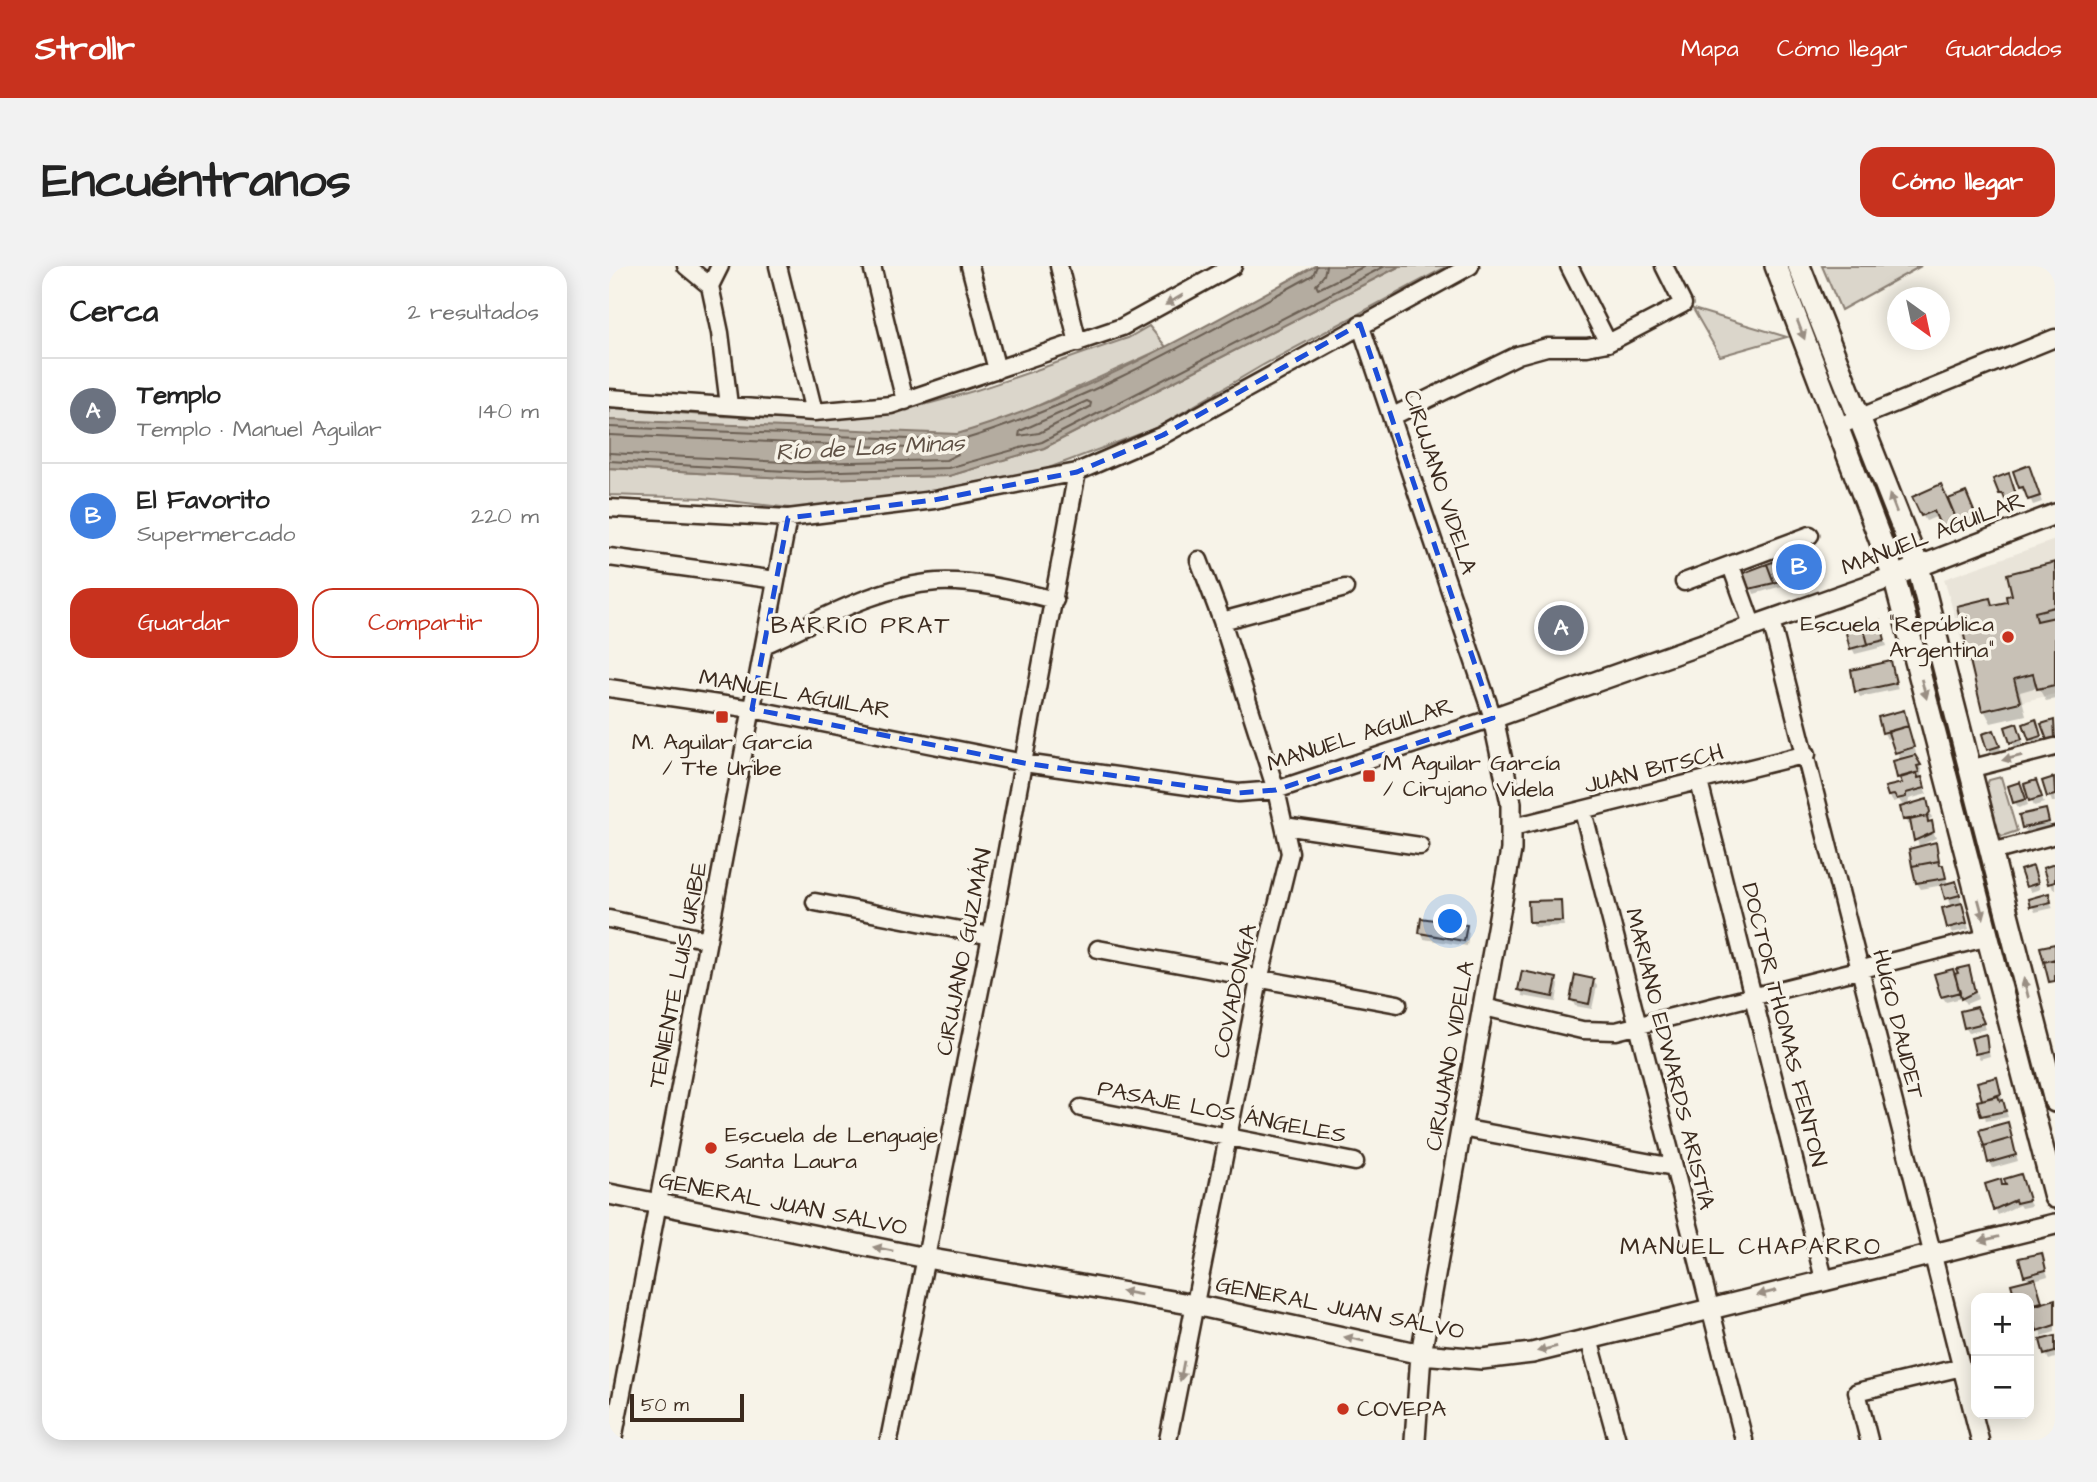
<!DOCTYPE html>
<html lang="es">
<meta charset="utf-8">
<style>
:root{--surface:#fff;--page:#f2f2f2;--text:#222;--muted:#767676;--line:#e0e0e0;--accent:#c8321e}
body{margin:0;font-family:"Architects Daughter",sans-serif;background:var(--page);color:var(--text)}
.controls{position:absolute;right:21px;bottom:21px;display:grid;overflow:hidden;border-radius:14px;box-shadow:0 4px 18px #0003}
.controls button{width:63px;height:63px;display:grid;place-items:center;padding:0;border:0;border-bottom:2px solid var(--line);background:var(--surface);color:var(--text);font:35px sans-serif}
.compass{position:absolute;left:1278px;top:21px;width:63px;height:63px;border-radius:50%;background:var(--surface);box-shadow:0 4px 18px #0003;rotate:147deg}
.scale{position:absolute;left:21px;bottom:18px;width:114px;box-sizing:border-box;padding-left:7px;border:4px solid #3b2a1e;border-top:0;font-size:19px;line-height:24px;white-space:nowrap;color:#3b2a1e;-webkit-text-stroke:5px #f7f3e8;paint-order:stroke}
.you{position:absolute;left:842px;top:656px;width:24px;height:24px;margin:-18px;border:5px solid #fff;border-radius:50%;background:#1a73e8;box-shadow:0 0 0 10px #1a73e833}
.badge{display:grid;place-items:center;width:46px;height:46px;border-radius:50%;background:var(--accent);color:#fff;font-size:23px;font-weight:700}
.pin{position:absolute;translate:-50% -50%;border:4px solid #fff;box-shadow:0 2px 7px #0006}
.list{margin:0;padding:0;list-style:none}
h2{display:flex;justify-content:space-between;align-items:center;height:91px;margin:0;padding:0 28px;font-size:30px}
h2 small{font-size:23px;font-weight:400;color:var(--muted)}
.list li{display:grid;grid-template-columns:46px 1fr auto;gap:21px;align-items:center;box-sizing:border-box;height:105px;padding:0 28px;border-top:2px solid var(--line)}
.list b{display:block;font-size:26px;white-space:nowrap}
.list p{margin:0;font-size:23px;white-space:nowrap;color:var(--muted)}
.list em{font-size:23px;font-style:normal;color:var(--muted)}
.actions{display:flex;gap:14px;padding:21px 28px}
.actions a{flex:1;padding:16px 0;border:2px solid var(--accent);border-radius:21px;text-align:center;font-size:24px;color:var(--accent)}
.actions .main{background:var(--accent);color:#fff}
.map{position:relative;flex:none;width:1446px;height:1174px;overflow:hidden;border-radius:21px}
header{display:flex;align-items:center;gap:42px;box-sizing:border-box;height:98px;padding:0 35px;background:var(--accent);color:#fff}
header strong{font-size:33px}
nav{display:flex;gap:38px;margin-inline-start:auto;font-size:24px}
.intro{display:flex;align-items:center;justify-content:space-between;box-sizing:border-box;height:168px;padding:0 42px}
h1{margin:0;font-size:49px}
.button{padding:18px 32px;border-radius:21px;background:var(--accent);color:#fff;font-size:24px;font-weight:700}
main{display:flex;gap:42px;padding:0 42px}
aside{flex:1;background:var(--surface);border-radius:21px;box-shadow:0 4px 18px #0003}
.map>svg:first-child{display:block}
.built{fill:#e9e4d9}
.green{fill:#dbd6cb;stroke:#8b8074;stroke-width:2}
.water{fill:#b4aca0;stroke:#84786c;stroke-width:2}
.shadow{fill:#0003}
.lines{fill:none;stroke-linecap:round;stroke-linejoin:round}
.shore{stroke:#6b5e52;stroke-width:2}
.building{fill:#c8c1b6;stroke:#3b2a1e;stroke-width:2}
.minor-casing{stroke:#3b2a1e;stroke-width:21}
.tertiary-casing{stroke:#3b2a1e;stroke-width:24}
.secondary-casing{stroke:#3b2a1e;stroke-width:26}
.minor{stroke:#f7f3e8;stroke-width:16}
.tertiary{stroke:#f7f3e8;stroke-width:19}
.secondary{stroke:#f7f3e8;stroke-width:21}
.oneway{fill:#998e83}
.marked{fill:none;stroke:#1d4ed8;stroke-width:5;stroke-dasharray:14 9;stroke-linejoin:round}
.poi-dot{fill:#c8321e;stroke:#f7f3e8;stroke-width:2.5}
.labels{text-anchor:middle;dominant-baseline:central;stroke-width:7;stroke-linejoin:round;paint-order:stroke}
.street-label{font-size:23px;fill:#3b2a1e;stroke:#f7f3e8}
.poi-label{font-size:23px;fill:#3b2a1e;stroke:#f7f3e8;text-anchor:start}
.water-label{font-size:24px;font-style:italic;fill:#5f5145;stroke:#f7f3e8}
.neighbourhood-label{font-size:24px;letter-spacing:2px;fill:#3b2a1e;stroke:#f7f3e8}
</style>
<header>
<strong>Strollr</strong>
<nav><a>Mapa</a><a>Cómo llegar</a><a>Guardados</a></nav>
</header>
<div class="intro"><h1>Encuéntranos</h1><a class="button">Cómo llegar</a></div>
<main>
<aside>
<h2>Cerca<small>2 resultados</small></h2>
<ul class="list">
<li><span class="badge" style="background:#6b7280">A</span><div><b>Templo</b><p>Templo · Manuel Aguilar</p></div><em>140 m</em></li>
<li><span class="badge" style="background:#3f7fe0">B</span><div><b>El Favorito</b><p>Supermercado</p></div><em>220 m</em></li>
</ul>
<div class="actions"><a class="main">Guardar</a><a>Compartir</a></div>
</aside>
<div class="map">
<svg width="1446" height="1174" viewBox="0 0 1446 1174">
<rect width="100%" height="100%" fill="#f7f3e8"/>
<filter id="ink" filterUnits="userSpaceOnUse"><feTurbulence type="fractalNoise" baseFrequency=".0143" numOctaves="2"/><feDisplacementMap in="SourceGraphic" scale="14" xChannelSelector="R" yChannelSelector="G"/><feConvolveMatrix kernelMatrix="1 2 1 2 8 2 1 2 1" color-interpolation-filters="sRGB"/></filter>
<g filter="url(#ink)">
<path class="built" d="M1446 274V428L1373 445 1335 313Z"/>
<path class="green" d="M791 0H839L654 99 547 162 437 203 356 222 231 241 189 243 95 232 0 229V202L196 213 340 210 435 182Z
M1213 0H1312L1232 44Z
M1084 43 1178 71 1111 90Z
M540 60 557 81 402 152 348 169 0 154V142C89 147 194 162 281 146 359 132 443 97 519 72Z
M1392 511 1408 565 1393 570C1380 559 1373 529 1380 514Z"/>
<path class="water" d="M706 0H791L435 182 340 210 196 213 0 202V154L348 168C475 131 591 63 706 0Z"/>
<path class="shadow" d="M1420 201 1433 236 1424 239 1418 226 1415 227 1411 221Z
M1402 215 1410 238 1402 241 1391 227Z
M1356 228 1369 256 1338 269 1329 250 1317 255 1313 249Z
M1197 293 1205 317 1184 325 1180 318 1145 328 1137 308Z
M1446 300V433L1437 435 1429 421 1411 426 1417 449 1382 457 1375 444 1384 341 1400 337 1405 330Z
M1270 356 1278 380 1246 388 1243 382 1250 366Z
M1281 397 1289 423 1251 431 1248 425Z
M1294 446 1307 487 1293 491 1294 494 1306 491 1313 505 1311 513 1318 528 1300 533 1299 540 1317 535 1323 552 1320 553V557L1327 572 1310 580 1303 558 1299 559 1296 553 1295 541 1290 534 1284 536 1280 530 1295 518 1286 496 1292 495 1283 471 1278 473 1275 467 1271 452Z
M1429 461 1434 476 1425 479 1421 473Z
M1398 462 1410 465 1415 479 1406 482Z
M1385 466 1393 486 1383 489 1375 469Z
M1444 513 1446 536H1443L1435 516Z
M1430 522 1435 537 1425 540 1422 534Z
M1414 524 1419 539 1409 542 1406 536Z
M1437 545 1442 562 1418 567 1415 562Z
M1326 578 1339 619 1349 623 1360 663 1343 667 1340 662 1343 641 1334 619 1312 623 1308 617 1302 584Z
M1446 601V623H1444L1436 603Z
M1426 608 1431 623 1422 626 1418 620Z
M1439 629 1444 642 1426 646 1421 634Z
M951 636 955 660 925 661 922 655Z
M857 661 860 667 858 680 815 673 812 667Z
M1359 702 1369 733 1357 738 1353 732 1337 736 1333 730 1343 705 1346 710Z
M947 713 950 719 947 736 914 730 911 724Z
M984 714 988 720 983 743 966 740 963 734Z
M1371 749 1377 763 1360 767 1356 761Z
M1376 770 1381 790 1371 793 1367 787Z
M1387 813 1399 851 1377 855 1370 817Z
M1398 858 1409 895 1384 902 1381 896Z
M1411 910 1422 940 1412 942 1410 939 1389 949 1386 943 1394 921Z
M1432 989 1439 1010 1425 1014 1434 1039 1446 1036V1066L1433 1070 1424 1045 1420 1046V1032H1408L1404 1020 1420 1016 1412 994Z
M1446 1072V1092L1440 1094 1437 1088Z"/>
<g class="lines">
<path class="shore" d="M717 0 715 9 707 19 709 23 756 0
M478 135 482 137 481 141 430 167 410 170 411 165Z
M0 161 350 175C475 138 590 71 704 9L708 0
M0 169 346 184 349 188 337 194 196 197 0 187
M0 195 196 206 339 202 433 176 776 0"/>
</g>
<path class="building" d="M1420 199 1431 230 1419 234 1414 221 1410 222 1404 205Z
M1400 207 1408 232 1397 236 1394 228H1390L1384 213Z
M1332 218 1349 257 1333 264 1325 245 1312 250 1303 231Z
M1357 226 1367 250 1349 257 1339 233Z
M1195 285 1203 311 1186 317 1177 291Z
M1177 291 1186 317 1179 319 1176 312 1165 317 1158 298Z
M1446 296V341L1426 346 1428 355 1446 351V419L1428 423 1424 408 1405 413 1411 436 1373 445 1348 340 1381 332 1383 339 1398 336 1397 330 1403 329 1398 308Z
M1158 298 1165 317 1140 323 1134 307Z
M1271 354 1276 374 1259 378 1255 363 1260 362 1259 358Z
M1248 359 1250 365 1255 363 1259 378 1241 383 1236 363Z
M1282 395 1287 417 1246 426 1242 404Z
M1295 444 1299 460 1273 467 1269 451Z
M1427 453 1432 470 1420 474 1414 458Z
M1445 454 1446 472 1438 474 1432 458Z
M1408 457 1413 473 1401 477 1396 461Z
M1299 460 1305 481 1286 487 1279 466Z
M1385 464 1391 480 1378 484 1373 468Z
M1306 489 1312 499 1308 500 1310 506 1288 512 1284 495Z
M1308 507 1309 512 1313 511 1316 522 1297 527V531L1288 533 1285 529 1279 530 1276 521 1293 517 1291 512Z
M1445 511 1446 529 1438 531 1433 515Z
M1427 514 1433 531 1420 535 1415 518Z
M1411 516 1417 533 1404 537 1399 520Z
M1318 533 1321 546 1318 550 1294 554 1291 541Z
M1437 543 1440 556 1413 562 1410 549Z
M1318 550 1319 556 1323 555 1325 566 1305 575 1301 554Z
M1327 576 1330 595 1303 600 1300 583Z
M1330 595 1331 599H1334L1337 612 1307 617 1303 600Z
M1446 598V616L1439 618 1434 602Z
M1424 600 1429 617 1417 621 1411 604Z
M1347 615 1351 629 1336 633 1332 619Z
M1440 627 1442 636 1421 641 1419 633Z
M952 634 953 655 920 656 919 635Z
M1353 637 1358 657 1338 662 1333 642Z
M812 652 858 659 855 675 810 667Z
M1446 678V693L1435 696 1431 681Z
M1446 693V715L1440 716 1435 696Z
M1360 700 1366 726 1352 733 1346 708 1349 707 1347 703Z
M1344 703 1351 726 1332 731 1325 708Z
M913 705 948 712 944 731 909 724Z
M966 709 985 713 980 738 961 734Z
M1368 741 1375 757 1355 762 1351 745Z
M1377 768 1379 785 1366 788 1362 772Z
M1388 811 1392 828 1373 834 1368 816Z
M1389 830 1391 835 1394 834 1397 845 1372 850 1368 835Z
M1399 856 1403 872 1375 880 1370 864Z
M1403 872 1407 889 1379 897 1375 880Z
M1412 908 1420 934 1407 937 1406 934 1384 944 1376 918 1392 913 1393 919H1397L1395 913Z
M1433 987 1437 1004 1415 1010 1410 992Z
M1426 1012 1433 1036 1420 1039V1032H1406L1402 1018Z
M1446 1033V1059L1428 1065 1421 1041Z
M1446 1070V1086L1435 1089 1431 1074Z"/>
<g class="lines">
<defs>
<path id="minor" d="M77 0 101 20
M111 0 101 20 111 67 120 139
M169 0 205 146
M263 0 296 135
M361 0 388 104
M450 0 469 77
M960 0 999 77
M0 132 205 146 282 139 513 61 624 0
M784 150 909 89 938 81H978L999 77 1074 38 1055 0
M1230 160 1446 72
M0 242 179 252 325 234 468 206 554 169 861 0
M0 291 167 314
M1122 300 1144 361
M1075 316 1201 269
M613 355 736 322
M1162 355 1371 1174
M155 379C209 355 268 320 328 316 367 314 408 325 446 334
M0 422 143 443 415 497 629 527 667 524 884 452 751 58
M1360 503 1446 481
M1090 516 1215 1013
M974 545 1135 1174
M675 560 811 580
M904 561 1198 488
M1383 586 1446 569
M206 636 382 670
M0 653 99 674
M489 683 789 738
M875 741 973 764 1007 765 1380 671
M472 842 746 896
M852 862 1065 901
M980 1073 1008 1174
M4 1174 179 252
M280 1174 382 670 468 206
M559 1174 650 714 681 587 667 524 613 355 590 294
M1260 1174 1248 1126 1353 1101"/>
<path id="tertiary" d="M0 928 317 992 586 1039 812 1088 873 1093 923 1087 1446 958
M806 1174 812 1088 902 584V537L884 452 1272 315 1446 248"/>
<path id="secondary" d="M1167 0 1285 310 1446 931
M1190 0 1309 300 1446 835"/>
</defs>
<use href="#minor" class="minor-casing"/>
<use href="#tertiary" class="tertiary-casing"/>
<use href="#secondary" class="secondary-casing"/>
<use href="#minor" class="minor"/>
<use href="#tertiary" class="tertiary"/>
<use href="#secondary" class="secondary"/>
</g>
<defs><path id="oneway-solid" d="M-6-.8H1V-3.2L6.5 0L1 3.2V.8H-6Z" transform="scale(1.75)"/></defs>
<g class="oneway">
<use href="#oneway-solid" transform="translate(565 34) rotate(150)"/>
<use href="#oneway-solid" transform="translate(1192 64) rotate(69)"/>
<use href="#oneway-solid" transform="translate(1284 237) rotate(-111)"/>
<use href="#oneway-solid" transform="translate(1315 423) rotate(75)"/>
<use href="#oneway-solid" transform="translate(1403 492) rotate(166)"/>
<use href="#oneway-solid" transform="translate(1372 643) rotate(75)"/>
<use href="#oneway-solid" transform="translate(1417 722) rotate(-104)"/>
<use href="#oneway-solid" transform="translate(1380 973) rotate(167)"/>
<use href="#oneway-solid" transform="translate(274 983) rotate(-169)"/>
<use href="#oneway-solid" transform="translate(522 1027) rotate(-170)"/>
<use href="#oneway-solid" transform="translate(1158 1027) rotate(166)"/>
<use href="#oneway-solid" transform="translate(745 1073) rotate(-168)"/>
<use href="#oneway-solid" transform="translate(938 1083) rotate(166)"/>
<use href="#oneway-solid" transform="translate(573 1105) rotate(101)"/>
</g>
</g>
<path class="marked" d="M751 58 884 452 667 524 629 527 415 497 143 443 179 252 325 234 468 206 554 169Z"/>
<g class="poi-dot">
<circle cx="1399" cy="371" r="7"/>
<rect x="106" y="444" width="14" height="14" rx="3.5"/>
<rect x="753" y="503" width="14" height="14" rx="3.5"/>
<circle cx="102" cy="882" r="7"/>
<circle cx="734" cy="1143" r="7"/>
</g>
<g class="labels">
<g class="street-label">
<text transform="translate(831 216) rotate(72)">CIRUJANO VIDELA</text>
<text transform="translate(1324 268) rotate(-21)">MANUEL AGUILAR</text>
<text transform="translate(186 428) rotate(10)">MANUEL AGUILAR</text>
<text transform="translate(751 469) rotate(-18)">MANUEL AGUILAR</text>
<text transform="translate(1045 503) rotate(-14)">JUAN BITSCH</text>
<text transform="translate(355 686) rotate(-79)">CIRUJANO GUZMÁN</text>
<text transform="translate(69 709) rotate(-79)">TENIENTE LUIS URIBE</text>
<text transform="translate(626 725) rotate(-78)">COVADONGA</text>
<text transform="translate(1289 758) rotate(76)">HUGO DAUDET</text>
<text transform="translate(1175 759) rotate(76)">DOCTOR THOMAS FENTON</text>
<text transform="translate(841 790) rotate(-80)">CIRUJANO VIDELA</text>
<text transform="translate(1061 793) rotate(76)">MARIANO EDWARDS ARISTÍA</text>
<text transform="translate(613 846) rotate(11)">PASAJE LOS ÁNGELES</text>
<text transform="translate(174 938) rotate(11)">GENERAL JUAN SALVO</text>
<text transform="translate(731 1042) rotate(11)">GENERAL JUAN SALVO</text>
</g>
<g class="poi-label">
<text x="1385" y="358" text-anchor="end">Escuela "República<tspan x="1385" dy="26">Argentina"</tspan></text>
<text x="113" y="476" text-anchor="middle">M. Aguilar García<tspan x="113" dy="26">/ Tte Uribe</tspan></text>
<text x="774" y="497">M Aguilar García<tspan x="774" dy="26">/ Cirujano Videla</tspan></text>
<text x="116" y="869">Escuela de Lenguaje<tspan x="116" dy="26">Santa Laura</tspan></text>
<text x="748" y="1143">COVEPA</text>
</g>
<g class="water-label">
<text transform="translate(261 182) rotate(-3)">Río de Las Minas</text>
</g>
<g class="neighbourhood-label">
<text x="252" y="360">BARRIO PRAT</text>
<text x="1142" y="981">MANUEL CHAPARRO</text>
</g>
</g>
</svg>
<div class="controls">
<button>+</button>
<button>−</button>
</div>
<svg class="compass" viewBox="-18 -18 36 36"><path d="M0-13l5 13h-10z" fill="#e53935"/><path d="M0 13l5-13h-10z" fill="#767676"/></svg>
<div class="scale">50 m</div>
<div class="you"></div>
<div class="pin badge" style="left:952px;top:362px;background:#6b7280">A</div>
<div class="pin badge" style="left:1190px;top:301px;background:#3f7fe0">B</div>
</div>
</main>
